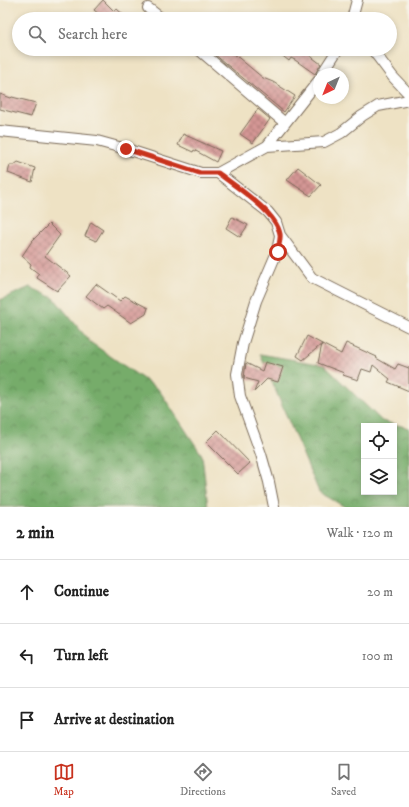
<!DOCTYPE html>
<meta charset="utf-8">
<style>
:root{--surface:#fff;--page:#f2f2f2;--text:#222;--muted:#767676;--line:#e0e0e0;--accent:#c8321e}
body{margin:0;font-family:"IM FELL DW Pica",serif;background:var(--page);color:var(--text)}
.controls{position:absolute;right:12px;bottom:12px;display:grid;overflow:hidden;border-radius:0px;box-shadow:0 2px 6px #0003}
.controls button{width:36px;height:36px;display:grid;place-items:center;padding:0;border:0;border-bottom:1px solid var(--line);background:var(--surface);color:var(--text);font:20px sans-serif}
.compass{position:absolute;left:313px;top:68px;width:36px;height:36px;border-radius:50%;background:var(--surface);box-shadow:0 2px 6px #0003;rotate:223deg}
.stop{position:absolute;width:12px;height:12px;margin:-9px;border:3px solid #c8321e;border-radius:50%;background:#fff}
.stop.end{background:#c8321e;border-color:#fff;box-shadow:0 1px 4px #0008}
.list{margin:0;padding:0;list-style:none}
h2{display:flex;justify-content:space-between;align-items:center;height:52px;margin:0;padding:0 16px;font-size:17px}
h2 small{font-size:13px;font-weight:400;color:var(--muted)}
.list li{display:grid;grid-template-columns:26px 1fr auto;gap:12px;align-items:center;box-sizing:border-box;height:64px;padding:0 16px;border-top:1px solid var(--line)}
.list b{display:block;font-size:15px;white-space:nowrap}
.list em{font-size:13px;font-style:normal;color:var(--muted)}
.icon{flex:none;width:22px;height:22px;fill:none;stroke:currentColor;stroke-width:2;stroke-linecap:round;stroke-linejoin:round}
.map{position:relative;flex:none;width:409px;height:507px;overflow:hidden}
.search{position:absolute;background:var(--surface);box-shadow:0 2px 6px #0003;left:12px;right:12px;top:12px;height:44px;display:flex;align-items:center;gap:10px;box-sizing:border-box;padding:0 14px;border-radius:22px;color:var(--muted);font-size:15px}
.sheet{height:244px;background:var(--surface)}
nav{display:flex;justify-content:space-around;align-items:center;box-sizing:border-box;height:56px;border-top:1px solid var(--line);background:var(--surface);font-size:11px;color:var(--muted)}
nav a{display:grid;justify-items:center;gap:2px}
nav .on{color:var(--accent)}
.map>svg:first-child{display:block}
.forest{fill:url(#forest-crowns);stroke:#586b44;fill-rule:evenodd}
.building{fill:url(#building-cross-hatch)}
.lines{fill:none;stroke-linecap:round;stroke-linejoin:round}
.street-casing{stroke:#7a6a58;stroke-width:12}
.street{stroke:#fff;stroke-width:10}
.route{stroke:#c8321e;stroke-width:5}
</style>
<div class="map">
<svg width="409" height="507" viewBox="0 0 409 507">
<defs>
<pattern id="forest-crowns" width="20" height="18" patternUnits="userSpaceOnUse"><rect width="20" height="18" fill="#76ac6a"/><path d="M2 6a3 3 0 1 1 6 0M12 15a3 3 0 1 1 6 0" fill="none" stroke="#628c57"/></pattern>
<pattern id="building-cross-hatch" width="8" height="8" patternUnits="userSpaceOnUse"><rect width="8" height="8" fill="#d49694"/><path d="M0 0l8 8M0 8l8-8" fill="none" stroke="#ad7b78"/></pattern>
</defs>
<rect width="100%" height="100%" fill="#f7f3e8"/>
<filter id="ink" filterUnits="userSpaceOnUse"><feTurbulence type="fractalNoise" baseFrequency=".025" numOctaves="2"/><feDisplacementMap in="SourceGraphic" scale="8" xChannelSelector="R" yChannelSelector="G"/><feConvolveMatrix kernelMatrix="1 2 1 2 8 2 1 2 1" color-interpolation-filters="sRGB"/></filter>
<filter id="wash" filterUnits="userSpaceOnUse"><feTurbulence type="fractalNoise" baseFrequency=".012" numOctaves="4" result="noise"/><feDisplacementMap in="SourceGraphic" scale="16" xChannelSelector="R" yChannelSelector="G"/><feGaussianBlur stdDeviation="0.9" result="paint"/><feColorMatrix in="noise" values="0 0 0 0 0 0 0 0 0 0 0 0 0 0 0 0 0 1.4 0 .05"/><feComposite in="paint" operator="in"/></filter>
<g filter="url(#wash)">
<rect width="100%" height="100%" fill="#eee2c4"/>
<path class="forest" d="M30 287 54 298 90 342 159 390 202 455 208 507H0V300Z
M260 354 324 365 382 421 409 428V507H345L319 492ZM364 426H394V492H364Z"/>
<g id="blocks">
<path class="building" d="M103 0 114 11 117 9 128 19H105L94 10Z
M208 49H228L263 78 273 82 295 96 284 112Z
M274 49H301L321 64 315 74 295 60 291 58 289 61Z
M0 94 11 98 12 97 36 103 31 117 0 109Z
M258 109 270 119 253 143 240 134Z
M183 134 221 151 216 162 194 150 193 152 178 145Z
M18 162 35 168 32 182 8 173 10 165H14Z
M298 167 321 185 311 196 287 180Z
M232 217 248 225 240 237 226 228Z
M91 222 103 230 96 241 85 236Z
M49 224 60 235 45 256 71 276 57 291 37 278 39 274 30 267 31 264 22 256 32 241Z
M96 284 120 301 125 296 148 308 146 314 131 323 107 306 103 309 86 296Z
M307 336 322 344 303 360 297 356Z
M346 343 377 357 376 358 395 369 398 364 409 368V391L388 382 390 379 373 365 371 372 362 369 358 380 343 375 344 373 318 363 322 344 341 354Z
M265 362 283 367 278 382 267 379 254 392 258 382 244 378 246 363 262 371Z
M218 430 250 463 238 474 206 442Z"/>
</g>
</g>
<g filter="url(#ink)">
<use href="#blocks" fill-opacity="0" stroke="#7a6a58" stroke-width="1"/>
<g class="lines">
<defs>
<path id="street" d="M148 8 162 19
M352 19 357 0
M198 49 285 123
M372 49 393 77 409 94
M322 74 338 49
M0 131 97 141 126 149 201 173H218L267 146 319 80
M267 146 324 142 341 133 362 116 378 106 409 100
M218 173 268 212 276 222 280 235 277 252 256 301 243 343 237 374 240 396 261 454 269 482 274 507
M280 235 312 278 409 327"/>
</defs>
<use href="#street" class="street-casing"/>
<use href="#street" class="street"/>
</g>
</g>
<g class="lines" filter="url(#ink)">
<path class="route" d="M126 149 200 173H218C235 186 276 212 280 234 281 239 278 247 278 252"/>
</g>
</svg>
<div class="controls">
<button><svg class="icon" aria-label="locate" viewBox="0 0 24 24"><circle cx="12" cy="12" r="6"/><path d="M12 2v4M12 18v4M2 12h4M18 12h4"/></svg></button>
<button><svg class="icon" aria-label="layers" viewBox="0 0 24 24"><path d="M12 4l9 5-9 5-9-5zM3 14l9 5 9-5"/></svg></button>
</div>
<svg class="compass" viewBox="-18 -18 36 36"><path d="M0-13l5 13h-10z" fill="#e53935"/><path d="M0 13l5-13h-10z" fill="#767676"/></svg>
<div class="stop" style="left:278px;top:252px"></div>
<div class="stop end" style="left:126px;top:149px"></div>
<div class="search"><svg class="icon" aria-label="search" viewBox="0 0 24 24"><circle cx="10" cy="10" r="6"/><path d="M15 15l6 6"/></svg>Search here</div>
</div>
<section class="sheet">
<h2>2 min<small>Walk · 120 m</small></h2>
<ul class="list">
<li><svg class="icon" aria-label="ahead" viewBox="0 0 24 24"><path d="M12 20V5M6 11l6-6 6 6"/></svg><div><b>Continue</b></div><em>20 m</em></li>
<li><svg class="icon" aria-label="left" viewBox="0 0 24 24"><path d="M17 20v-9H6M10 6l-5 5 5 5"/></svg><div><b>Turn left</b></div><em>100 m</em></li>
<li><svg class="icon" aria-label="arrive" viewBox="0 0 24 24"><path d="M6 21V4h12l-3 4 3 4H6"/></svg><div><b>Arrive at destination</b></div></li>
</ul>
</section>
<nav>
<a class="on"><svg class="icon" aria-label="map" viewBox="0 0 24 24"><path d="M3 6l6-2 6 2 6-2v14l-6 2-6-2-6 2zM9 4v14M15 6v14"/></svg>Map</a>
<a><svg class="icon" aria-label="directions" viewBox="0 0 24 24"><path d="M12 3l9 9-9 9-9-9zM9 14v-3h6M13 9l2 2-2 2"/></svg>Directions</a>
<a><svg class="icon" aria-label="saved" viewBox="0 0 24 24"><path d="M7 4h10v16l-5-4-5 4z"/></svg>Saved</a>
</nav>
